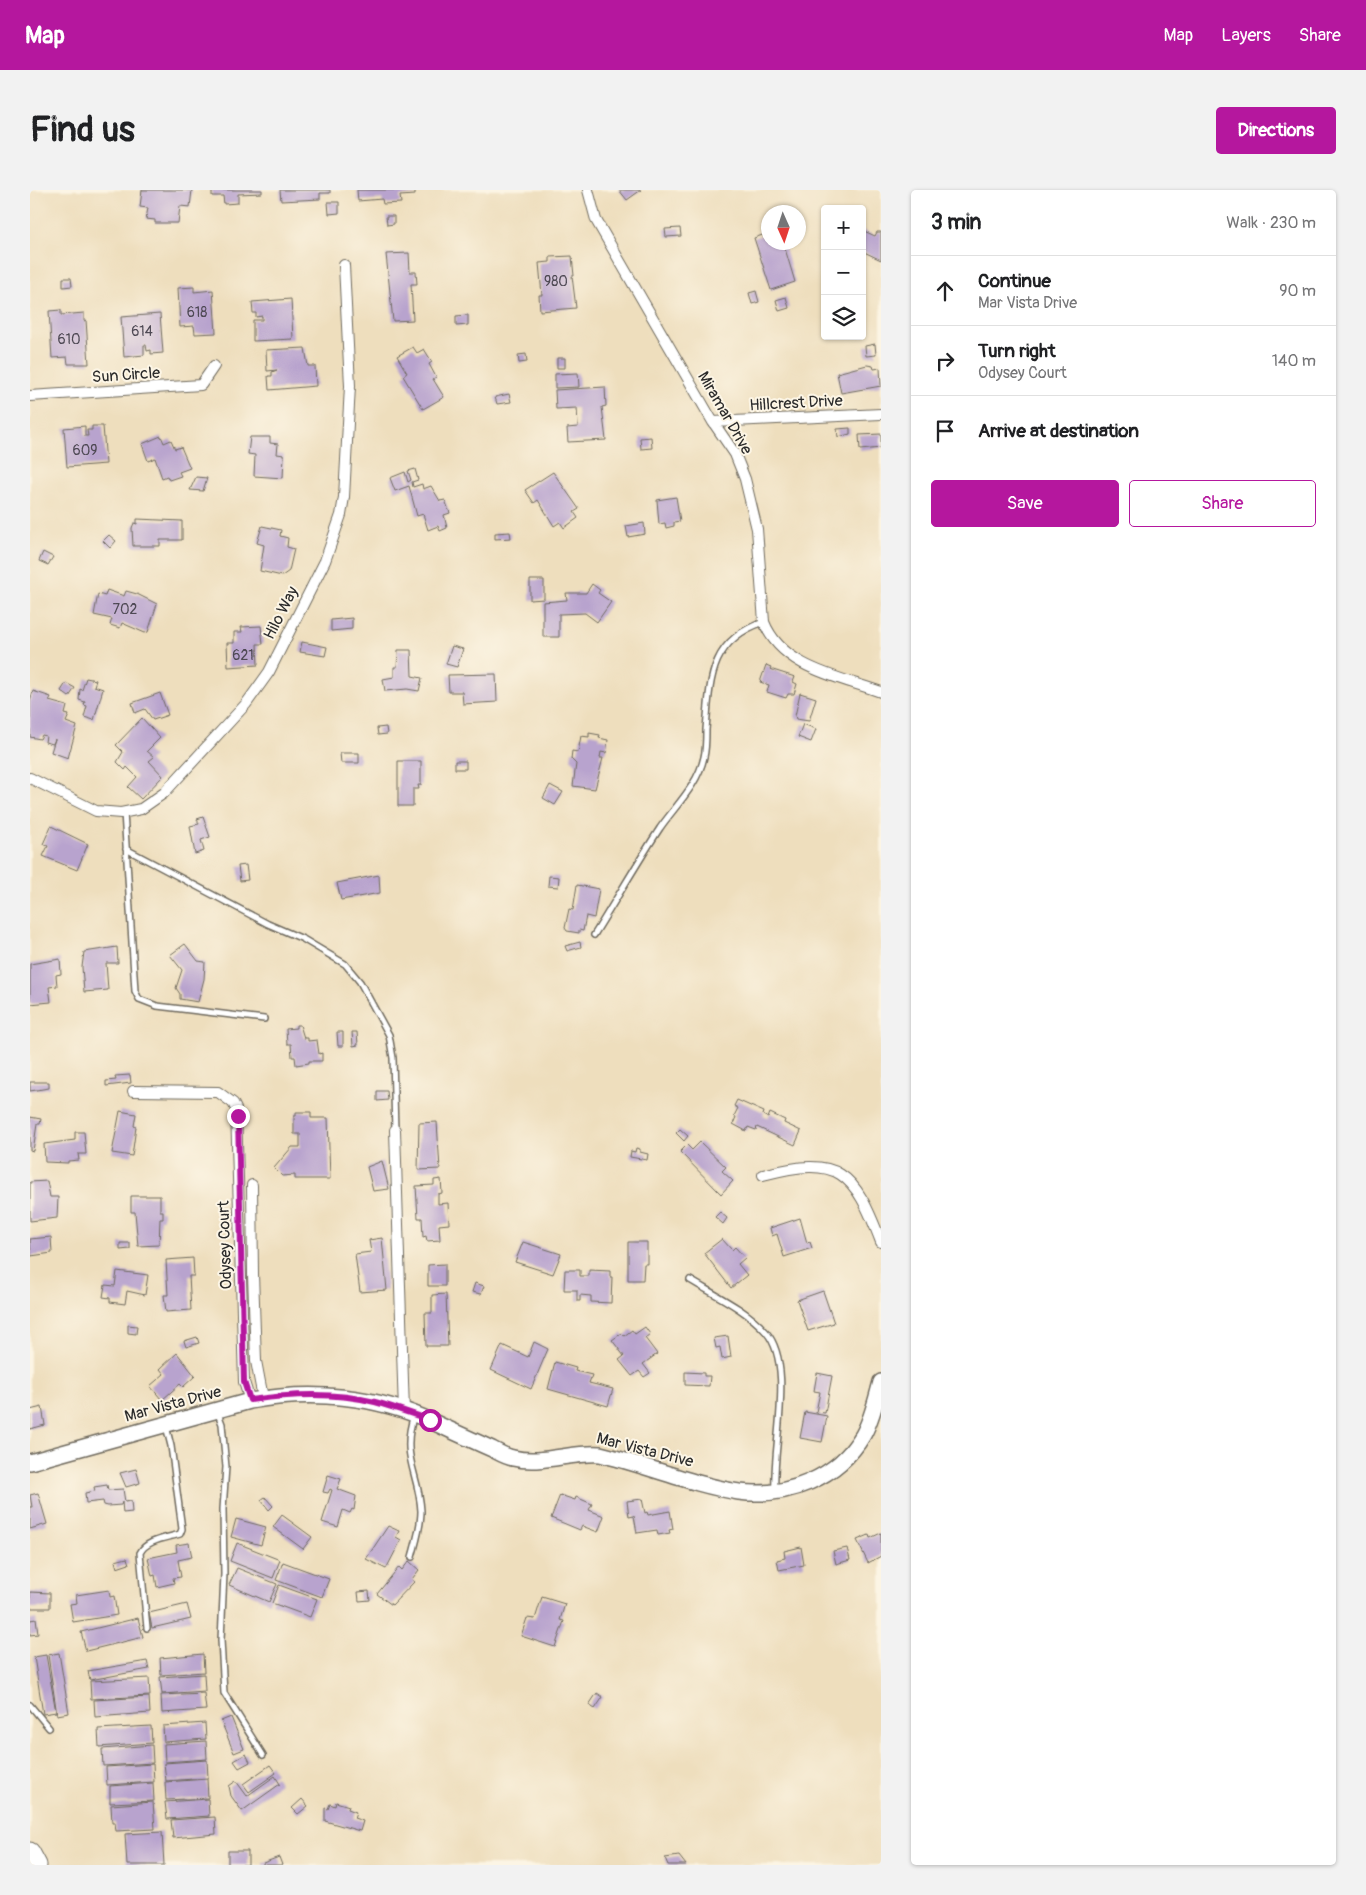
<!DOCTYPE html>
<meta charset="utf-8">
<style>
:root{--surface:#fff;--page:#f2f2f2;--text:#202124;--muted:#757577;--line:#e0e0e0;--accent:#b5179e}
body{margin:0;font-family:Pangolin,sans-serif;background:var(--page);color:var(--text)}
.controls{position:absolute;right:15px;top:15px;display:grid;overflow:hidden;border-radius:5px;box-shadow:0 1px 4px #0004}
.controls button{width:45px;height:45px;display:grid;place-items:center;padding:0;border:0;border-bottom:1px solid var(--line);background:var(--surface);color:var(--text);font:25px sans-serif}
.compass{position:absolute;left:731px;top:15px;width:45px;height:45px;border-radius:50%;background:var(--surface);box-shadow:0 1px 4px #0004;rotate:177deg}
.stop{position:absolute;width:15px;height:15px;margin:-11px;border:4px solid #b5179e;border-radius:50%;background:#fff}
.stop.end{background:#b5179e;border-color:#fff;box-shadow:0 1px 5px #0008}
.list{margin:0;padding:0;list-style:none}
h2{display:flex;justify-content:space-between;align-items:center;height:65px;margin:0;padding:0 20px;font-size:21px}
h2 small{font-size:16px;font-weight:400;color:var(--muted)}
.list li{display:grid;grid-template-columns:32px 1fr auto;gap:15px;align-items:center;box-sizing:border-box;height:70px;padding:0 20px;border-top:1px solid var(--line)}
.list b{display:block;font-size:19px;white-space:nowrap}
.list p{margin:0;font-size:16px;white-space:nowrap;color:var(--muted)}
.list em{font-size:16px;font-style:normal;color:var(--muted)}
.actions{display:flex;gap:10px;padding:15px 20px}
.actions a{flex:1;padding:11px 0;border:1px solid var(--accent);border-radius:5px;text-align:center;font-size:18px;color:var(--accent)}
.actions .main{background:var(--accent);color:#fff}
.icon{flex:none;width:28px;height:28px;fill:none;stroke:currentColor;stroke-width:2;stroke-linecap:round;stroke-linejoin:round}
.map{position:relative;flex:none;width:851px;height:1675px;overflow:hidden;border-radius:5px}
header{display:flex;align-items:center;gap:30px;box-sizing:border-box;height:70px;padding:0 25px;background:var(--accent);color:#fff}
header strong{font-size:24px}
nav{display:flex;gap:28px;margin-inline-start:auto;font-size:18px}
.intro{display:flex;align-items:center;justify-content:space-between;box-sizing:border-box;height:120px;padding:0 30px}
h1{margin:0;font-size:35px}
.button{padding:12px 22px;border-radius:5px;background:var(--accent);color:#fff;font-size:18px;font-weight:700}
main{display:flex;gap:30px;padding:0 30px}
aside{flex:1;background:var(--surface);border-radius:5px;box-shadow:0 1px 4px #0004}
.map>svg:first-child{display:block}
.building{fill:#b8a3ce}
.lines{fill:none;stroke-linecap:round;stroke-linejoin:round}
.lane-casing{stroke:#6f6a5e;stroke-width:8}
.street-casing{stroke:#6f6a5e;stroke-width:12}
.secondary-casing{stroke:#6f6a5e;stroke-width:18}
.highway-casing{stroke:#6f6a5e;stroke-width:21}
.lane{stroke:#fff;stroke-width:5}
.street{stroke:#fff;stroke-width:10}
.secondary{stroke:#fff;stroke-width:15}
.highway{stroke:#fff;stroke-width:19}
.route{stroke:#b5179e;stroke-width:6}
.labels{text-anchor:middle;dominant-baseline:central;stroke-width:4;stroke-linejoin:round;paint-order:stroke}
.number-label{font-size:14px;fill:#4e4954}
.street-label{font-size:16px;fill:#2b2b2b;stroke:#fcf5e5}
</style>
<header>
<strong>Map</strong>
<nav><a>Map</a><a>Layers</a><a>Share</a></nav>
</header>
<div class="intro"><h1>Find us</h1><a class="button">Directions</a></div>
<main>
<div class="map">
<svg width="851" height="1675" viewBox="0 0 851 1675">
<rect width="100%" height="100%" fill="#fcf5e5"/>
<filter id="ink" filterUnits="userSpaceOnUse"><feTurbulence type="fractalNoise" baseFrequency=".02" numOctaves="2"/><feDisplacementMap in="SourceGraphic" scale="10" xChannelSelector="R" yChannelSelector="G"/><feConvolveMatrix kernelMatrix="1 2 1 2 8 2 1 2 1" color-interpolation-filters="sRGB"/></filter>
<filter id="wash" filterUnits="userSpaceOnUse"><feTurbulence type="fractalNoise" baseFrequency=".0096" numOctaves="4" result="noise"/><feDisplacementMap in="SourceGraphic" scale="20" xChannelSelector="R" yChannelSelector="G"/><feGaussianBlur stdDeviation="1.12" result="paint"/><feColorMatrix in="noise" values="0 0 0 0 0 0 0 0 0 0 0 0 0 0 0 0 0 1.4 0 .05"/><feComposite in="paint" operator="in"/></filter>
<g filter="url(#wash)">
<rect width="100%" height="100%" fill="#eedebd"/>
<g id="blocks">
<path class="building" d="M112 0H162L160 17 150 16 148 33H125V30L116 29 118 18 110 17Z
M182 0H232V3L208 4V13L194 14 193 6H182Z
M250 0H300V3H290V9L251 11Z
M327 0H385V5L370 6 371 13 353 14 352 9 328 11Z
M589 0H611L597 10Z
M298 12H309V23L299 24Z
M356 26H364V34L357 35Z
M650 38 651 46 636 47 635 39Z
M832 40 845 46 847 42H851V70L832 61Z
M738 43V52H753L765 92 741 100 724 48Z
M379 63 380 82H386L387 94H381L383 130 363 131 356 64Z
M542 66 544 86H542L546 118 510 121 509 105H512L509 73 520 72V67Z
M33 88H41L42 96 33 97Z
M164 97V102L183 100 186 143 165 144 164 136 150 137 148 98Z
M726 101 729 112 722 114 719 103Z
M756 107 759 118 749 121 746 110Z
M261 109 263 149 223 151V130H232V126L226 127V123H223L222 112Z
M31 120V125L54 123V131L56 130 59 174H38L37 167 22 168 19 121Z
M130 124 133 163 121 164V160L117 161 116 155H114V165L94 167 91 127Z
M438 125V135L426 136V126Z
M845 154 846 165 836 166 835 156Z
M383 157 387 163 394 159 402 172 399 174 406 187 403 189 414 207 393 219 373 186 377 183 367 166Z
M275 158 278 176H285L286 196 239 200 238 186H242V182L247 180 237 181 236 160Z
M496 164 497 172 489 173 488 165Z
M527 168H535V178H527Z
M837 175 843 176 844 179 850 178 851 196 811 203 807 183Z
M548 183 549 197 525 198V184Z
M575 197 576 216 572 217 576 250 538 252 537 238 548 237 547 218 526 219 525 200Z
M479 204 481 212 467 214 465 207Z
M55 236V246H58L57 240H62V236H73L76 274 37 277 34 238Z
M820 238V244L808 247 807 239Z
M851 244V258L830 260 829 245Z
M131 246 134 253 141 250 145 259 151 257 160 278 149 282 151 286 139 290 137 286 132 288 125 268 118 271 112 254Z
M220 247H240V253L248 254 247 264 254 265 253 288 224 286 225 265 218 264Z
M621 247 622 258 611 259 610 248Z
M385 279 388 290 382 292 383 297 392 294 393 299 401 296 410 311 415 310 420 323 414 325 417 338 410 341 408 336 398 340 393 324 387 326 379 296 365 301 360 288 375 282 378 292 381 290 378 281Z
M523 282 549 319 544 322 548 328 534 338 530 332 524 336 508 310 504 313 495 300Z
M166 287 177 288 173 301 160 300Z
M646 307 650 331 644 332V336L636 338 635 333 629 334 627 310Z
M107 329 152 331V350H130V356H103L102 338 104 333 107 334Z
M614 333 615 344 598 347 596 336Z
M232 336 251 340 250 346 258 348 257 357 264 359 259 381 252 386 230 381 234 355 227 353Z
M480 342 481 348 465 349V343Z
M79 345 86 351 80 358 73 351Z
M13 362 23 367 18 375 9 371Z
M500 390H514V409L500 410Z
M562 394 570 400 568 403 581 412 567 432 555 423 529 424V447H513V412L537 410 536 403H556Z
M77 400 94 406 96 401 107 404 127 414 118 442 115 443 92 433 90 438 80 435 82 429 64 425 68 404 75 406Z
M322 428V439L301 441V430Z
M231 436 233 454H227L228 475 198 477 197 453H204V442H212L211 437Z
M272 452 297 457 295 466 270 462Z
M422 456 433 459 427 477 416 474Z
M368 460H381L382 486 392 488 389 501 377 499 355 501 353 489 364 487V477H367Z
M736 475 741 477 740 479 765 487 763 492 767 494 764 504H758L756 508 737 502 739 495 730 492Z
M466 484 467 512 433 514 432 502H419L418 485Z
M56 488 66 490 64 496 73 499 64 530 54 527 57 516 54 515 55 512 49 510 50 499 52 500Z
M36 493 45 498 39 507 31 501Z
M3 501 21 507 19 511 37 516 35 524 39 525 36 532 47 536 38 568 21 562 25 549 23 554 15 552 16 546 12 545 10 549 0 547V511Z
M130 503 138 525 123 530 115 519 105 523 102 513Z
M770 503 786 508 779 531 766 529 765 526Z
M112 528 130 548 117 561 124 567 119 571 133 586 111 609 98 597 107 587 97 577 95 580 87 572 93 562 86 555Z
M773 534 786 539 781 552 768 547Z
M356 537 357 544 348 545 347 538Z
M559 543 570 545 569 548 578 550 576 563 571 562 570 568H573L565 599 543 596 546 574 541 569 542 561 548 562 551 546 559 547Z
M310 563H329V573H311Z
M368 571H391V595H388L389 599H383V616H368Z
M425 571H436V579H425Z
M520 595 533 602 525 615 513 608Z
M173 627 180 647 171 650 174 661 165 664 160 636 169 634 167 629Z
M21 636 58 654 47 680 13 666 18 656 13 654Z
M216 675 218 690 210 691 208 676Z
M349 685 350 703 311 710 307 693Z
M519 686 529 687 528 697 518 696Z
M547 695 569 699 564 728 556 726 553 741 549 740V743L537 741 535 738 539 719 543 720Z
M550 752 551 757 537 761 535 756Z
M155 754 168 771 175 772 174 789 168 812 150 809V804L146 798 152 780 140 765Z
M87 757 88 773H76L78 800 54 802 52 777 54 762Z
M30 769 31 784 26 785 27 796 19 797 21 812 0 814V774Z
M266 835H270L274 848H278V851L287 850 289 864 292 863V871H279V873L266 875 265 867H262L261 854H257L256 839 266 838Z
M307 842H313V856H308Z
M322 842H327L328 855 323 856Z
M100 885 101 893 76 896V891L86 890 85 886Z
M0 892H19V898L0 901Z
M347 901H357L358 910 347 911Z
M707 910 734 922 733 925 738 928 740 923 755 930 754 933 771 941 765 955 727 937 726 940 718 937 716 941 703 934 706 927 704 926 708 918 704 916Z
M90 921 106 924 104 936 106 937 102 966 82 963Z
M266 922H281V928H298L300 989H265V985L252 986 244 978 262 957H270V944H264V926H266Z
M0 927 11 929 10 934H7L3 961 0 960Z
M407 932 410 979 388 980 389 933Z
M650 939 658 946 654 951 646 943Z
M45 942H54L56 964H48L49 970 38 971V973L15 972 14 954 45 950Z
M670 952 696 977 692 981 703 991 691 1004 650 962 657 955 662 960Z
M606 958 610 959V962L618 964 617 970 600 967 601 961 605 962Z
M352 971 359 999 343 1001 337 977Z
M411 989 412 1003 408 1004V1014L418 1013 419 1034 409 1035 410 1050 397 1051 396 1046 393 1047 392 1028H388L386 996 404 995V990Z
M17 991 20 1007H28L27 1028 0 1031V992Z
M101 1006H130V1021H133V1029H130L129 1055 108 1056 105 1022H101Z
M690 1022 697 1028 693 1034 685 1027Z
M770 1028 777 1053 780 1052 782 1058 754 1067 747 1044 742 1046 740 1038Z
M21 1047 22 1063 1 1066 0 1049Z
M352 1048 357 1100 330 1102 325 1064 341 1062 339 1050Z
M692 1049 702 1060 705 1057 715 1068 708 1074 717 1085 701 1098 674 1063Z
M493 1052 531 1064 523 1084 485 1072Z
M598 1052H617V1074H614L613 1090H598Z
M90 1053H100V1059L90 1060Z
M163 1068 164 1086H159L161 1120 136 1122 134 1105H138L136 1070Z
M415 1074V1096H398V1075Z
M535 1080H550V1086H559V1080L580 1081V1087H582L581 1113 561 1112V1106L550 1105V1111H547V1100H534Z
M87 1081 118 1085 115 1105 97 1101 95 1114 80 1112V1108L73 1107 75 1095 85 1096Z
M445 1093 454 1096 451 1104 442 1102Z
M793 1101 804 1133 778 1141 767 1110Z
M416 1104 418 1156H396L395 1123H402V1105Z
M98 1135 107 1136 106 1144 98 1143Z
M615 1137 620 1144 615 1148 627 1164 613 1174 620 1183 614 1187 609 1181 602 1186 589 1170 594 1166 582 1150 592 1143 594 1146 602 1140 605 1144Z
M698 1146 701 1167 692 1169 690 1157 686 1158 684 1148Z
M167 1147 169 1153 156 1157 154 1151Z
M504 1152 518 1159 501 1199 461 1180 472 1155 498 1167Z
M147 1163 165 1186 153 1197 150 1194 132 1210 120 1196 134 1184 130 1179Z
M525 1172 546 1178 545 1181 562 1185 559 1193 583 1199 578 1216 518 1199Z
M655 1182 674 1183V1186H680L679 1196 655 1195Z
M787 1183 802 1186 795 1223 786 1222 790 1202 784 1201Z
M12 1217 15 1235 0 1239V1220Z
M775 1222 797 1226 792 1252 770 1248Z
M106 1279 110 1293 96 1297 90 1283Z
M298 1285 311 1289 307 1299 326 1306 324 1320 322 1319 320 1323 313 1320 308 1337 292 1332 302 1300 300 1299 298 1303 293 1302Z
M77 1295 78 1300 93 1299 95 1312 101 1311 102 1322 93 1323 92 1312 91 1315 78 1316 74 1315 73 1311 56 1313 55 1303 65 1301 64 1297Z
M8 1303 17 1334 0 1339V1317H2L0 1305Z
M530 1305 545 1310 546 1307 562 1314 559 1320 574 1326 568 1342 552 1336 550 1340 521 1328Z
M235 1307 243 1316 239 1320 231 1310Z
M612 1309 615 1323 617 1322 618 1325 640 1321 643 1339 639 1340 640 1343 628 1345 627 1340 607 1343 604 1326 599 1327 597 1311Z
M252 1325 282 1347 273 1359 243 1337Z
M206 1329 236 1337 231 1355 201 1347Z
M358 1336 369 1341 366 1347 371 1350 356 1379 336 1369Z
M851 1343V1366L838 1373 827 1350 839 1345 840 1348Z
M159 1353 162 1367 148 1370 151 1387 143 1388 144 1393 127 1397 125 1385 122 1386 118 1368 147 1362 146 1355Z
M207 1353 250 1370 243 1388 200 1371Z
M771 1357 774 1375 749 1380 747 1370 755 1368 754 1361Z
M817 1358 820 1370 806 1374 803 1361Z
M97 1368 99 1374 87 1378 85 1371Z
M379 1371 389 1380 382 1389 384 1392 362 1415 347 1404 369 1377 372 1380Z
M253 1372 299 1389 292 1407 246 1390Z
M207 1378 247 1394 239 1412 199 1395Z
M249 1395 287 1409 280 1427 242 1413Z
M79 1400 80 1407 84 1406 87 1425 43 1432 40 1414 47 1413 46 1405Z
M339 1401 340 1410 329 1411 328 1402Z
M0 1402 20 1403V1418H0Z
M512 1407 535 1414 530 1430 534 1431 525 1457 491 1446 497 1428 505 1429Z
M157 1414 161 1429 122 1438 119 1423Z
M108 1428 113 1447 56 1461 51 1442Z
M6 1429 8 1444 0 1445V1430Z
M29 1463 39 1523 27 1525 18 1465Z
M173 1464 174 1482 131 1485 130 1468Z
M16 1465 26 1522 13 1524 4 1467Z
M117 1471 119 1479 60 1490 58 1481Z
M174 1484 175 1501 132 1504 130 1487Z
M119 1488 120 1506 61 1509 60 1491Z
M174 1503 176 1520 132 1523 131 1505Z
M567 1503 573 1507 565 1519 559 1515Z
M119 1507 120 1523 65 1527 64 1510Z
M201 1527 214 1559 204 1563 191 1531Z
M175 1533 176 1549 134 1552 133 1536Z
M121 1536 122 1553 69 1557 68 1539Z
M176 1551 177 1569 135 1572 134 1554Z
M122 1555 123 1573 73 1576 72 1559Z
M216 1564 220 1572 209 1578 204 1571Z
M177 1570 178 1588 136 1591 134 1573Z
M123 1574 124 1592 77 1595 76 1577Z
M240 1575 246 1583 219 1602 213 1594Z
M245 1586 250 1594 212 1621 201 1606 199 1596 206 1591 217 1606Z
M177 1589 178 1608 136 1610 135 1592Z
M123 1593 124 1611 80 1613V1596Z
M178 1609 179 1626 137 1629 135 1612Z
M272 1609 278 1616 268 1624 262 1618Z
M123 1612 125 1639 86 1641 85 1633H82L81 1615Z
M306 1612 319 1616 318 1619 326 1622 324 1628 333 1631 330 1641 295 1631V1618L298 1619 300 1614 305 1616Z
M185 1627 186 1644 143 1648 141 1630Z
M132 1642 134 1675H97L95 1644Z
M198 1661H218V1675H198Z
M649 1666 656 1675H638L635 1668Z
M249 1667 252 1675H233V1673Z"/>
</g>
</g>
<g filter="url(#ink)">
<use href="#blocks" fill-opacity="0" stroke="#6f6a5e" stroke-width="1"/>
<g class="lines">
<defs>
<path id="lane" d="M94 622 105 801 109 809 127 816 234 829
M96 659 238 734 273 749 315 774 330 792 359 845 363 868 365 940
M564 745C586 710 607 673 630 638 646 615 668 595 674 567 676 559 676 549 676 540 680 491 679 450 734 432
M660 1090C685 1105 717 1120 736 1142 765 1175 742 1257 745 1300
M187 1221 192 1234 196 1277 193 1319 194 1384 191 1450 194 1503 233 1565
M382 1367C386 1352 391 1337 391 1321 389 1282 370 1267 384 1225
M117 1438 110 1363C116 1350 137 1348 150 1344L152 1339 141 1256 136 1236
M0 1515 19 1538"/>
<path id="street" d="M558 0 566 30 683 232 705 264 715 289 727 339 734 432C752 478 809 487 851 502
M0 206 171 195 184 176
M683 232 851 224
M0 588 66 621 91 623 111 619 134 603 216 514 239 482 295 371 311 325 314 307 320 196 314 75
M103 901 188 902 203 913 206 919 214 1192 220 1211
M365 940 374 1222
M733 985C809 965 824 981 851 1052
M222 995 223 1084 226 1171 233 1208"/>
<path id="secondary" d="M0 1272 220 1211C281 1200 346 1205 403 1232 422 1241 442 1250 462 1259 468 1262 476 1267 483 1268 511 1275 541 1262 570 1264 616 1275 663 1295 709 1302 757 1308 808 1288 833 1245 842 1229 846 1210 851 1192"/>
<path id="highway" d="M0 1662 7 1675"/>
</defs>
<use href="#lane" class="lane-casing"/>
<use href="#street" class="street-casing"/>
<use href="#secondary" class="secondary-casing"/>
<use href="#highway" class="highway-casing"/>
<use href="#lane" class="lane"/>
<use href="#street" class="street"/>
<use href="#secondary" class="secondary"/>
<use href="#highway" class="highway"/>
</g>
</g>
<g class="lines" filter="url(#ink)">
<path class="route" d="M208 926 214 1192 220 1210C260 1204 306 1202 345 1212 364 1217 382 1224 400 1230"/>
</g>
<g class="labels">
<g class="number-label">
<text x="526" y="91">980</text>
<text x="167" y="122">618</text>
<text x="112" y="141">614</text>
<text x="39" y="149">610</text>
<text x="55" y="260">609</text>
<text x="95" y="419">702</text>
<text x="213" y="465">621</text>
</g>
<g class="street-label">
<text transform="translate(96 185) rotate(-4)">Sun Circle</text>
<text transform="translate(766 213) rotate(-3)">Hillcrest Drive</text>
<text transform="translate(695 223) rotate(60)">Miramar Drive</text>
<text transform="translate(251 423) rotate(-63)">Hilo Way</text>
<text transform="translate(195 1055) rotate(-92)">Odysey Court</text>
<text transform="translate(143 1214) rotate(-15)">Mar Vista Drive</text>
<text transform="translate(615 1260) rotate(14)">Mar Vista Drive</text>
</g>
</g>
</svg>
<div class="controls">
<button>+</button>
<button>−</button>
<button><svg class="icon" aria-label="layers" viewBox="0 0 24 24"><path d="M12 4l9 5-9 5-9-5zM3 14l9 5 9-5"/></svg></button>
</div>
<svg class="compass" viewBox="-18 -18 36 36"><path d="M0-13l5 13h-10z" fill="#e53935"/><path d="M0 13l5-13h-10z" fill="#757577"/></svg>
<div class="stop" style="left:400px;top:1230px"></div>
<div class="stop end" style="left:208px;top:926px"></div>
</div>
<aside>
<h2>3 min<small>Walk · 230 m</small></h2>
<ul class="list">
<li><svg class="icon" aria-label="ahead" viewBox="0 0 24 24"><path d="M12 20V5M6 11l6-6 6 6"/></svg><div><b>Continue</b><p>Mar Vista Drive</p></div><em>90 m</em></li>
<li><svg class="icon" aria-label="right" viewBox="0 0 24 24"><path d="M7 20v-9h11M14 6l5 5-5 5"/></svg><div><b>Turn right</b><p>Odysey Court</p></div><em>140 m</em></li>
<li><svg class="icon" aria-label="arrive" viewBox="0 0 24 24"><path d="M6 21V4h12l-3 4 3 4H6"/></svg><div><b>Arrive at destination</b></div></li>
</ul>
<div class="actions"><a class="main">Save</a><a>Share</a></div>
</aside>
</main>
